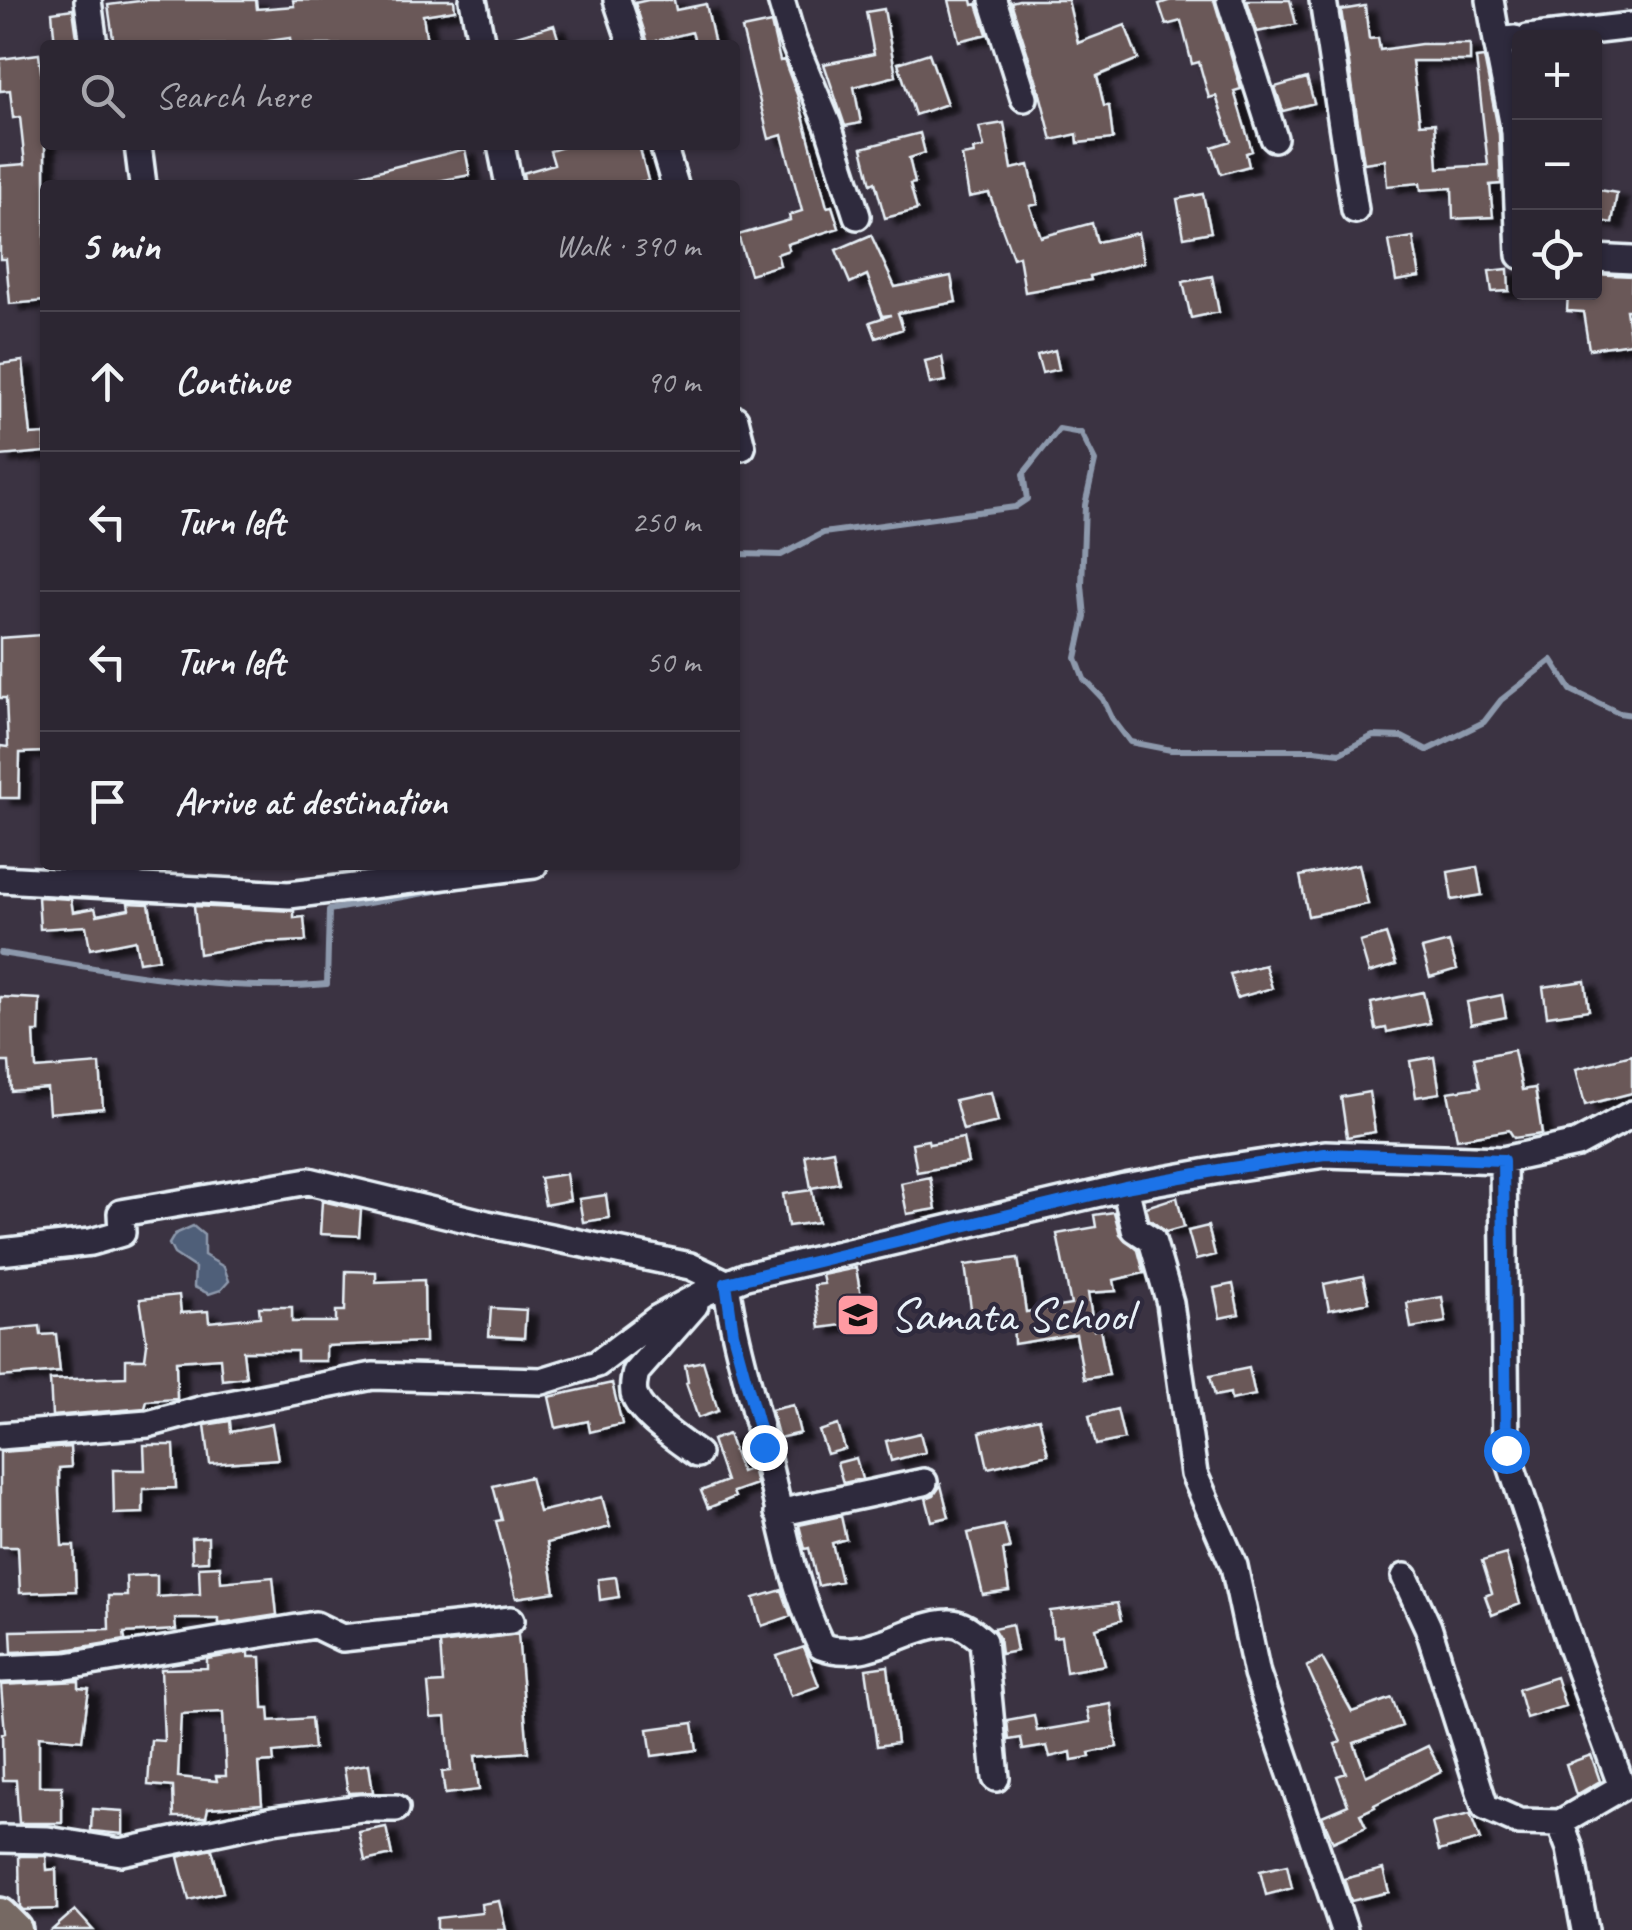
<!DOCTYPE html>
<meta charset="utf-8">
<style>
:root{--surface:#2c2632;--page:#38323e;--text:#f1f3f6;--muted:#a6a5ac;--line:#48434d}
body{margin:0;font-family:Caveat,sans-serif;background:var(--page);color:var(--text)}
.controls{position:absolute;right:30px;top:30px;display:grid;overflow:hidden;border-radius:10px;box-shadow:0 2px 8px #0004}
.controls button{width:90px;height:90px;display:grid;place-items:center;padding:0;border:0;border-bottom:2px solid var(--line);background:var(--surface);color:var(--text);font:50px sans-serif}
.stop{position:absolute;width:30px;height:30px;margin:-22px;border:8px solid #1a73e8;border-radius:50%;background:#fff}
.stop.end{background:#1a73e8;border-color:#fff;box-shadow:0 2px 10px #0008}
.list{margin:0;padding:0;list-style:none}
h2{display:flex;justify-content:space-between;align-items:center;height:130px;margin:0;padding:0 40px;font-size:42px}
h2 small{font-size:32px;font-weight:400;color:var(--muted)}
.list li{display:grid;grid-template-columns:65px 1fr auto;gap:30px;align-items:center;box-sizing:border-box;height:140px;padding:0 40px;border-top:2px solid var(--line)}
.list b{display:block;font-size:38px;white-space:nowrap}
.list em{font-size:32px;font-style:normal;color:var(--muted)}
.icon{flex:none;width:55px;height:55px;fill:none;stroke:currentColor;stroke-width:2;stroke-linecap:round;stroke-linejoin:round}
.map{position:relative;flex:none;width:1632px;height:1930px;overflow:hidden}
.search{position:absolute;background:var(--surface);box-shadow:0 2px 8px #0004;left:40px;top:40px;width:700px;height:110px;display:flex;align-items:center;gap:25px;box-sizing:border-box;padding:0 35px;border-radius:10px;color:var(--muted);font-size:38px}
.panel{position:absolute;background:var(--surface);box-shadow:0 2px 8px #0004;left:40px;top:180px;width:700px;height:690px;border-radius:10px}
.map>svg:first-child{display:block}
.water{fill:#505e79;stroke:#8d99ac;stroke-width:2.5}
.lines{fill:none;stroke-linecap:round;stroke-linejoin:round}
.stream{stroke:#8d99ac;stroke-width:6}
.building{fill:#6b5858;stroke:#e8f1f8;stroke-width:2.5;fill-rule:evenodd;filter:url(#shadow)}
.minor-casing{stroke:#e8f1f8;stroke-width:32}
.major-casing{stroke:#e8f1f8;stroke-width:40}
.minor{stroke:#2f2a3d;stroke-width:25}
.major{stroke:#766964;stroke-width:32}
.route{stroke:#1a73e8;stroke-width:12}
.labels{text-anchor:middle;dominant-baseline:central;stroke-width:9;stroke-linejoin:round;paint-order:stroke}
.poi-label{font-size:48px;fill:#e8f1f8;stroke:#2f2a3d;text-anchor:start}
</style>
<div class="map">
<svg width="1632" height="1930" viewBox="0 0 1632 1930">
<defs>
<filter id="shadow"><feDropShadow dx="11" dy="6" stdDeviation="2.5" flood-color="#0009"/></filter>
</defs>
<rect width="100%" height="100%" fill="#3b3342"/>
<filter id="ink" filterUnits="userSpaceOnUse"><feTurbulence type="fractalNoise" baseFrequency=".01" numOctaves="2"/><feDisplacementMap in="SourceGraphic" scale="20" xChannelSelector="R" yChannelSelector="G"/><feConvolveMatrix kernelMatrix="1 2 1 2 8 2 1 2 1" color-interpolation-filters="sRGB"/></filter>
<g filter="url(#ink)">
<path class="water" d="M193 1226 204 1235V1255L224 1267 229 1281 221 1290 209 1294 194 1287 195 1268 174 1254 169 1244 175 1234Z"/>
<g class="lines">
<path class="stream" d="M735 554 781 555 823 533 1015 507 1027 499 1023 474 1059 429 1081 433 1095 461 1085 505 1082 585 1085 617 1076 658 1084 679 1103 699 1112 718 1130 742 1171 750H1314L1340 753 1373 736 1402 737 1427 750 1484 722 1501 700 1552 660 1571 690 1619 713 1632 715
M0 953C107 969 218 994 327 984L329 910 464 886V881"/>
</g>
<path class="building" d="M147 0H256L257 9 294 6 293 0H454L455 10 423 15 427 42 406 44V41L372 45H291L290 38 242 45H114L108 5Z
M648 0H674L676 10 706 4 715 45H696L692 32 648 43 635 3Z
M949 0H972L973 5 977 4 987 34 959 41Z
M1019 0H1068L1078 43 1125 25 1138 59 1097 76 1104 106H1109L1113 139 1078 143 1077 134 1052 140 1038 86 1011 2Z
M1171 0H1214L1241 89 1234 91 1252 151 1246 153 1249 166 1221 174 1212 147 1231 141 1216 96 1209 98 1199 62 1192 64 1181 21 1166 25 1159 4Z
M1247 0H1290L1296 24 1257 32Z
M1365 6 1369 39 1378 38 1380 50 1421 44H1470V61H1412L1420 124 1435 123 1438 168 1488 165 1476 58 1484 57 1499 134 1501 184 1490 185 1493 217 1453 219 1452 188 1421 190 1420 183 1387 186 1385 160 1364 163 1341 10Z
M73 9 78 45H55L52 12Z
M884 9 896 76 854 87 861 123 845 126 824 64 874 54 866 12Z
M771 23 780 61 784 60 798 97 827 207 832 206 839 228 787 244 789 250 777 254 780 265 750 274 738 235 790 220 789 215 802 211 782 135 769 139 742 29Z
M554 25 560 45H504L503 40Z
M929 53 947 104 915 115 898 63Z
M39 54 45 104V301L10 304 6 259H0V166L25 164 20 117 13 118 10 90 0 91V59Z
M1307 78 1314 103 1283 111 1275 87Z
M1004 123 1012 169 1029 165 1038 204 1030 206 1041 237 1092 223 1097 242 1138 233 1144 262 1090 276 1091 280 1025 292 1019 256 1013 258 989 193 969 197 962 156 974 154 973 150 984 147 979 127Z
M920 133 925 153 909 158 915 183 910 184 917 210 885 218 875 182 871 184 862 148Z
M570 145H639L648 180 627 185H525L523 173 554 164 550 151Z
M465 149 470 175 417 185H347L346 179Z
M1594 189 1617 193 1612 223 1594 220Z
M1203 194 1211 232 1184 237 1177 199Z
M871 235 895 287 951 276 956 302 898 313 903 329 876 338 870 322 891 315 882 316 867 275 850 283 836 250Z
M1413 237 1420 277 1396 281 1389 241Z
M1508 269 1509 291 1492 292 1489 271Z
M1594 274 1632 276 1631 310H1626L1631 343 1589 349 1583 312 1567 311 1568 292H1594Z
M1212 276 1219 312 1191 318 1183 282Z
M1055 350 1059 369 1042 373 1037 355Z
M942 357 946 381 930 384 925 361Z
M23 361 31 435 45 434V452L0 456V364Z
M41 635 45 656V752L20 753 19 798H0V746L8 747 6 698H0V638Z
M1359 864 1368 904 1308 916 1300 876Z
M1477 867 1482 895 1452 900 1448 872Z
M38 897 71 899 73 912 95 908 97 915 129 909 128 903 149 904 159 959 139 962 135 940 90 949 86 926 40 929Z
M194 906 294 911V918L304 917 306 941 262 943 199 954Z
M1386 934 1396 965 1369 973 1360 942Z
M1449 942 1457 969 1430 977 1422 949Z
M1265 965 1272 988 1237 998 1230 974Z
M1585 981 1589 1010 1547 1016 1543 987Z
M1423 992 1430 1023 1387 1032 1386 1028 1376 1030 1371 1003Z
M1502 995 1506 1017 1471 1024 1467 1002Z
M0 997 40 999 39 1032H34L36 1069 100 1064 103 1108 49 1113 47 1088 11 1091 9 1062H0Z
M1514 1050 1522 1090 1535 1088 1542 1134 1514 1138 1509 1130 1457 1139 1448 1092 1480 1087 1474 1058Z
M1632 1055V1093L1585 1105 1576 1069Z
M1434 1057 1440 1093 1416 1097 1410 1061Z
M991 1092 998 1122 963 1130 955 1100Z
M1369 1092 1375 1132 1347 1137 1341 1097Z
M963 1138 968 1163 917 1172 912 1143 928 1140 929 1144Z
M833 1150 839 1183 811 1188 805 1155Z
M566 1174 570 1200 545 1205 540 1178Z
M930 1177 936 1209 907 1214 901 1183Z
M812 1190 818 1222 788 1226 783 1194Z
M606 1195 609 1218 583 1222 579 1199Z
M1177 1197 1184 1227 1166 1232 1149 1219 1146 1207Z
M322 1201 361 1210 359 1236 320 1234Z
M1114 1212 1120 1234 1138 1250 1144 1273 1114 1280 1116 1291 1088 1293 1094 1330 1100 1328 1109 1375 1084 1379 1076 1334 1014 1344 1013 1318 973 1323 965 1265 1018 1258 1026 1312 1071 1305 1057 1234 1096 1227 1094 1215Z
M1208 1226 1215 1255 1196 1260 1188 1231Z
M856 1268 863 1308 848 1310 850 1324 820 1328 814 1285 824 1284 822 1275Z
M346 1271 376 1272V1282L424 1280 425 1342 326 1346V1361H297V1351H243L246 1377 222 1380 220 1358 176 1361 177 1399 147 1401 145 1408 52 1416 50 1380 126 1377V1359H145L147 1344 140 1299 179 1295 181 1313 208 1311 209 1322 260 1317 259 1307H292V1322H336V1311H345Z
M1363 1276 1369 1302 1329 1310 1324 1284Z
M1233 1284 1239 1314 1220 1318 1214 1288Z
M1442 1297 1446 1322 1411 1328 1407 1303Z
M491 1308 526 1310 524 1338 489 1336Z
M40 1326 41 1335 56 1334 60 1372 0 1377V1330Z
M703 1361 718 1411 698 1418 686 1383 688 1382 685 1365Z
M1249 1368 1255 1395 1231 1400 1230 1393 1215 1396 1210 1376Z
M612 1383 622 1424 590 1432 588 1421 556 1428 549 1397Z
M793 1405 800 1433 779 1438 771 1410Z
M1117 1409 1124 1439 1096 1445 1089 1416Z
M1039 1418 1048 1454 988 1468 980 1432Z
M230 1421 231 1432 272 1424 278 1459 210 1464 205 1425Z
M838 1425 845 1449 827 1454 819 1431Z
M920 1433 925 1452 891 1461 886 1441Z
M728 1434 741 1472 752 1468 756 1484 733 1492 735 1497 708 1508 701 1491 726 1481 712 1440Z
M144 1445H174L176 1488 143 1489V1513L114 1514 113 1470H145Z
M70 1447 71 1467 59 1468V1492L62 1546H74L76 1591 20 1593 18 1547H0V1452Z
M856 1458 862 1479 843 1483 837 1463Z
M530 1477 539 1512 602 1497 610 1527 547 1543 555 1592 516 1598 496 1521 502 1520 493 1486Z
M941 1485 949 1517 932 1521 926 1498 934 1495Z
M841 1516 846 1539 832 1543 841 1581 818 1586 809 1548 805 1549 799 1525Z
M1004 1525 1010 1549 1003 1550 1009 1591 983 1595 968 1533Z
M208 1537V1561L192 1562 191 1538Z
M1506 1554 1520 1604 1492 1615 1485 1596 1492 1593 1482 1561Z
M220 1566 221 1582 273 1577 277 1615 219 1624V1619H175L176 1630 124 1633 125 1640 65 1650 12 1652 11 1631 109 1629 108 1596H127L126 1576 157 1575V1597L200 1594 199 1567Z
M616 1577 619 1597 600 1600 598 1579Z
M782 1590 791 1616 762 1626 754 1598Z
M1117 1603 1121 1620 1096 1628 1105 1665 1066 1672 1061 1636 1053 1637 1050 1611Z
M1012 1624 1017 1651 1001 1654 999 1638 993 1628Z
M518 1634 528 1752 475 1756 479 1790 445 1794 442 1772 451 1771 446 1717 431 1718 428 1684 443 1683 440 1644Z
M804 1647 819 1686 791 1696 777 1656Z
M249 1652V1657H261L263 1708H269L270 1721 311 1718 314 1749 273 1753 274 1762 259 1763 262 1804 208 1808 206 1817H174L173 1787 148 1785 151 1740 164 1741 161 1669 207 1668V1659ZM223 1712 226 1776H216L217 1781 178 1777 181 1714Z
M1322 1658 1352 1712 1392 1698 1402 1726 1354 1743 1366 1776 1428 1746 1441 1771 1374 1805 1375 1807 1360 1814 1366 1827 1333 1842 1322 1816 1348 1805 1337 1776 1346 1773 1335 1744 1341 1742 1307 1667Z
M888 1666 897 1743 877 1746 866 1669Z
M1556 1677 1565 1706 1526 1718 1518 1689Z
M79 1681V1688L89 1689 82 1740 39 1736V1786H62V1823H19L16 1780H3L2 1734 5 1733 1 1685Z
M1111 1704 1117 1747 1089 1753 1090 1757 1072 1760 1071 1752 1050 1757 1047 1746 1023 1750 1021 1738 1009 1740 1007 1720 1034 1715 1037 1731 1090 1722 1087 1708Z
M693 1723 697 1750 652 1756 648 1729Z
M1591 1755 1600 1781 1576 1795 1566 1764Z
M369 1764 373 1792 348 1793 344 1768Z
M92 1809 123 1811V1834L91 1831Z
M1470 1814 1480 1840 1439 1851 1432 1823Z
M386 1827 392 1855 365 1861 359 1832Z
M212 1849 223 1892 189 1900 178 1857Z
M19 1856H46L47 1870 56 1869 57 1909 23 1910 20 1907Z
M1287 1865 1292 1888 1266 1895 1260 1871Z
M1383 1869 1389 1892 1351 1901 1344 1879Z
M499 1901 506 1930H437V1918L482 1913 481 1904Z
M75 1910 93 1930H52Z"/>
<g class="lines">
<defs>
<path id="minor" d="M88 0 94 45
M473 0 482 45
M617 0 632 45
M781 0 792 38 828 125 857 216
M993 0 1024 98
M1230 0 1274 138
M1323 0 1355 210
M1490 0 1497 41 1515 39
M1528 38 1632 26
M1497 41 1515 132 1520 255
M138 145 143 185
M501 145 509 185
M663 145 675 185
M1594 258 1632 260
M735 419 742 447
M0 879 289 895 534 865
M1503 1160 1506 1450 1571 1647 1622 1787 1560 1823
M1125 1187 1135 1229 1152 1240 1170 1303 1194 1474 1234 1566 1257 1674 1344 1930
M0 1252 91 1242 122 1233 121 1213 309 1181 487 1224 690 1266 726 1283C734 1339 751 1392 764 1447 781 1515 791 1583 821 1646 867 1663 906 1625 949 1623 962 1622 974 1633 983 1641L996 1778
M695 1305 636 1372C634 1380 632 1390 635 1397 643 1417 679 1441 697 1454
M0 1436 148 1424 204 1409 373 1376 542 1381 597 1364 658 1318 704 1293 746 1276 1125 1187 1225 1169 1325 1154 1503 1160 1577 1144 1632 1114
M778 1513 924 1482
M1405 1577 1428 1627 1485 1807 1519 1822 1560 1823 1570 1849 1585 1930
M0 1669 67 1666 315 1625 342 1638 511 1620
M0 1839 48 1840 121 1852 273 1820 361 1808H396"/>
<path id="major" d="M0 1915 15 1930"/>
</defs>
<use href="#minor" class="minor-casing"/>
<use href="#major" class="major-casing"/>
<use href="#minor" class="minor"/>
<use href="#major" class="major"/>
</g>
</g>
<g class="lines" filter="url(#ink)">
<path class="route" d="M764 1447 733 1333 726 1283 1125 1187 1225 1169 1325 1154 1503 1160 1506 1450"/>
</g>
<defs>
<symbol id="school-square" viewBox="-11 -11 22 22"><rect x="-9" y="-9" width="18" height="18" rx="4" fill="#ff9aa2" stroke="#2f2a3d"/><path d="M0-5L7-2L0 1L-7-2ZM-4 1L0 2.5L4 1V4Q0 6-4 4Z" fill="#111"/></symbol>
</defs>
<g fill-rule="evenodd">
<use href="#school-square" x="833" y="1290" width="50" height="50"/>
</g>
<g class="labels">
<g class="poi-label">
<text x="890" y="1315">Samata School</text>
</g>
</g>
</svg>
<div class="controls">
<button>+</button>
<button>−</button>
<button><svg class="icon" aria-label="locate" viewBox="0 0 24 24"><circle cx="12" cy="12" r="6"/><path d="M12 2v4M12 18v4M2 12h4M18 12h4"/></svg></button>
</div>
<div class="stop" style="left:1506px;top:1450px"></div>
<div class="stop end" style="left:764px;top:1447px"></div>
<div class="search"><svg class="icon" aria-label="search" viewBox="0 0 24 24"><circle cx="10" cy="10" r="6"/><path d="M15 15l6 6"/></svg>Search here</div>
<section class="panel">
<h2>5 min<small>Walk · 390 m</small></h2>
<ul class="list">
<li><svg class="icon" aria-label="ahead" viewBox="0 0 24 24"><path d="M12 20V5M6 11l6-6 6 6"/></svg><div><b>Continue</b></div><em>90 m</em></li>
<li><svg class="icon" aria-label="left" viewBox="0 0 24 24"><path d="M17 20v-9H6M10 6l-5 5 5 5"/></svg><div><b>Turn left</b></div><em>250 m</em></li>
<li><svg class="icon" aria-label="left" viewBox="0 0 24 24"><path d="M17 20v-9H6M10 6l-5 5 5 5"/></svg><div><b>Turn left</b></div><em>50 m</em></li>
<li><svg class="icon" aria-label="arrive" viewBox="0 0 24 24"><path d="M6 21V4h12l-3 4 3 4H6"/></svg><div><b>Arrive at destination</b></div></li>
</ul>
</section>
</div>
